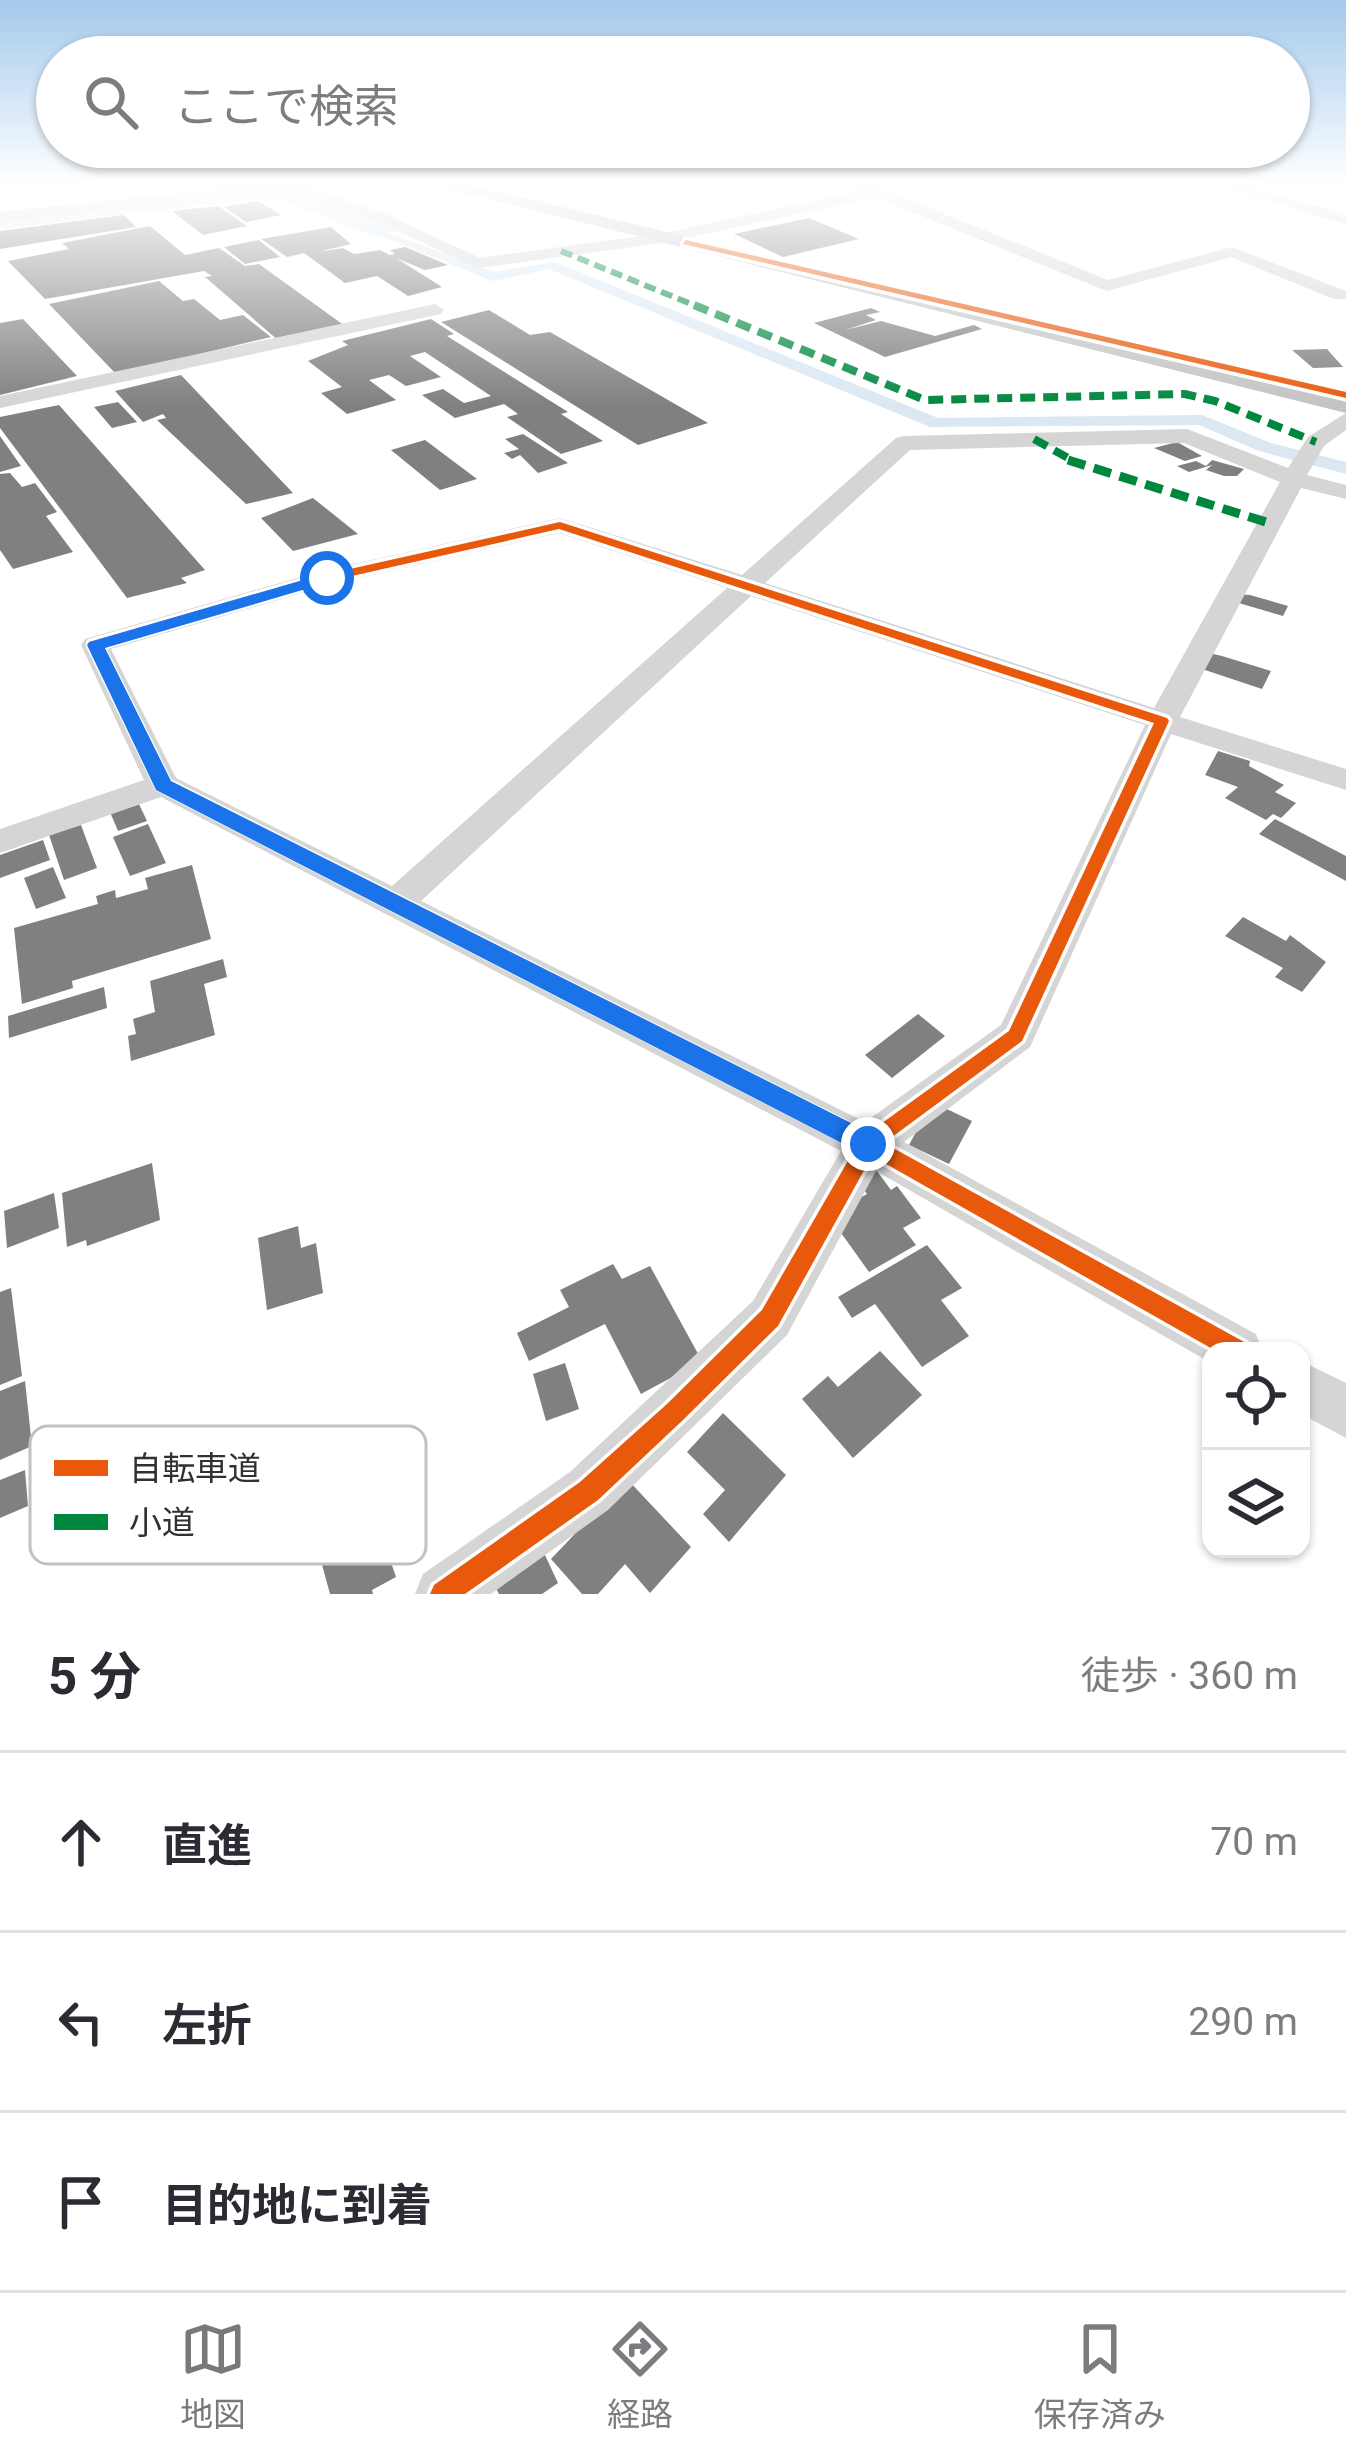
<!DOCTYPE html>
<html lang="ja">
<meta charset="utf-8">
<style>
:root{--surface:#fff;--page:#f7f7f7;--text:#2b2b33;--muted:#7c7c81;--line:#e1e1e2;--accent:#797979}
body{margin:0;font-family:Roboto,"Noto Sans JP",sans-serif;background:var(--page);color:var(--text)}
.controls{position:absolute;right:36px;bottom:36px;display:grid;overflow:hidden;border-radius:24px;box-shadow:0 3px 9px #0004}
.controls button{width:108px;height:108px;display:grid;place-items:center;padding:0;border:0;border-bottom:3px solid var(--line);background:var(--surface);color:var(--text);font:60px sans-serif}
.stop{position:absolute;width:36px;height:36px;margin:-27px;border:9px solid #1a73e8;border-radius:50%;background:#fff}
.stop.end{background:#1a73e8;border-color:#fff;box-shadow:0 3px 12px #0008}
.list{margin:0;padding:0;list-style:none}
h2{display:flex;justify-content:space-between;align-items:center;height:156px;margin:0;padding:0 48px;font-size:51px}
h2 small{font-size:39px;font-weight:400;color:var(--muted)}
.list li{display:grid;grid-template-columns:78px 1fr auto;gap:36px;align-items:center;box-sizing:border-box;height:180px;padding:0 48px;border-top:3px solid var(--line)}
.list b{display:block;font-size:45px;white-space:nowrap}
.list em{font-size:39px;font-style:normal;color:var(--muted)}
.icon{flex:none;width:66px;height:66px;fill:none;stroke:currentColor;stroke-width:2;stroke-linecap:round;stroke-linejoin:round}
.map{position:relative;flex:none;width:1346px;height:1594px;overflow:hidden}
.search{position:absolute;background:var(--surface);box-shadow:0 3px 9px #0004;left:36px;right:36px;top:36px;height:132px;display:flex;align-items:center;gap:30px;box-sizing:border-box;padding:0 42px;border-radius:66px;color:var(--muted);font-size:45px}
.sheet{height:696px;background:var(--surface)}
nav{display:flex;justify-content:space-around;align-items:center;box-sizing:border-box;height:168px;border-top:3px solid var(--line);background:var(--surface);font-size:33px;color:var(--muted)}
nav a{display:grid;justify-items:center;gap:6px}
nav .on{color:var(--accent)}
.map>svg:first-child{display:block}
.water{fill:#dbe8f3}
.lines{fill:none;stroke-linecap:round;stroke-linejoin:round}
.canal{fill:#dbe8f3;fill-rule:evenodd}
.building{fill:#808080}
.minor{fill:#d5d5d5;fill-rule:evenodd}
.highway{fill:#c3c3c3;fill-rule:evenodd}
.quiet-far2{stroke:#00873e;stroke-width:6;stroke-dasharray:12 6;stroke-linecap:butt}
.quiet-far1{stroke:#00873e;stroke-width:8;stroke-dasharray:15 8;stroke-linecap:butt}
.quiet{stroke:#00873e;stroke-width:9;stroke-dasharray:18 9;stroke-linecap:butt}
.cycleway-casing{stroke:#fff;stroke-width:7}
.cycleway{fill:#e8590c;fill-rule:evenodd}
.route{fill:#1a73e8}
.key{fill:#fff;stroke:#c1c1c1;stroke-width:3}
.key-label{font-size:33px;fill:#313131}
</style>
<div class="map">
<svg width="1346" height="1594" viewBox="0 0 1346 1594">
<rect width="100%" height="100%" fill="#fff"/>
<path class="water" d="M290 189 398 231 374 236 272 197 0 229V219Z"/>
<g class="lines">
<path class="canal" d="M353 219 494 272 555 262 938 418 1202 415 1271 443 1346 462V474L1259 451 1199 425 930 427 549 269 493 281 353 225Z"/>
</g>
<path class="building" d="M258 201 281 215 246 222 224 207Z
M218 206 247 226 203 235 172 211Z
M124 215 136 227 0 249V231Z
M809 218 859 239 783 257 734 234Z
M150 226 185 255 219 248 245 266 259 264 345 326 279 341 205 277 212 276 204 271 45 299 8 261 69 249 62 243Z
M331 227 351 244 318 252 343 248 354 254 380 250 390 255 395 254 390 250 405 247 448 265 425 270 396 258 442 287 408 296 377 276 345 283 304 253 287 257 261 239Z
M259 240 280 257 245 264 224 247Z
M159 281 183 301 194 299 220 320 243 315 271 337 116 374 49 304Z
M871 308 880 312 866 315 876 320 845 330 881 321 935 336 974 325 982 329 885 357 814 323Z
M489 310 530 335 550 332 708 423 638 445 441 322Z
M23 319 77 376 0 395V323Z
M431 319 454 334 447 336 568 412 561 414 603 441 561 454 507 417 518 414 504 404 455 418 422 395 443 389 464 403 491 396 425 352 410 356 441 377 406 386 389 375 369 380 396 400 347 414 321 393 342 387 308 361 348 345 342 341Z
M1327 349 1343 367 1313 368 1292 350Z
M181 375 293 493 246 504 157 420 166 418 163 414 143 422 115 391Z
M118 402 137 422 112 428 94 407Z
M59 405 205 570 181 578 187 583 127 598 0 428V417Z
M523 434 568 463 538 473 520 455 512 459 504 453 519 449 505 439Z
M0 436 21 466 0 472Z
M425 440 477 479 440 490 391 450Z
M1177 442 1202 456 1185 461 1154 448Z
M1212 460 1244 469 1237 476H1224L1206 470 1212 465 1189 472 1177 466 1196 461 1206 466Z
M10 473 22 487 35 483 57 512 46 516 73 552 13 569 0 550V474Z
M313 498 358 534 293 551 261 518Z
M1237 594 1250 595 1288 606 1283 616 1232 601Z
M1200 651 1222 656 1271 671 1262 689 1193 666Z
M1218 751 1250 761 1249 766 1284 785 1275 792 1296 803 1281 818 1273 814 1266 820 1225 798 1238 787 1205 775Z
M138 802 147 821 118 831 110 812Z
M1275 819 1346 856V881L1259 834Z
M148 824 166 863 130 876 113 837Z
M81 825 97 868 64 880 49 835Z
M43 840 50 860 0 878V855Z
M192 865 211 939 72 981 73 988 22 1004 14 928 98 904 96 896 115 890 116 898 148 889 145 878Z
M53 867 66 898 36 909 24 878Z
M1243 917 1286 941 1290 935 1326 962 1302 992 1275 977 1283 968 1225 936Z
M223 959 227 977 204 984 215 1035 131 1061 128 1036 136 1034 133 1019 155 1012 150 981Z
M104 987 107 1008 9 1038 8 1016Z
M918 1014 945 1036 892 1078 865 1055Z
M932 1102 972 1121 949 1164 909 1145Z
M152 1163 160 1220 87 1246 86 1240 67 1247 62 1193Z
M871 1163 891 1190 897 1186 921 1218 903 1228 916 1245 869 1272 834 1223 838 1210 867 1194 852 1174Z
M54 1193 59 1228 7 1248 4 1211Z
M298 1226 301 1248 316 1243 323 1293 267 1310 258 1238Z
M927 1245 962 1288 941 1300 969 1336 922 1367 875 1304 852 1318 838 1297Z
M613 1264 622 1279 650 1266 702 1361 641 1394 605 1324 529 1361 517 1333 569 1307 560 1290Z
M11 1288 22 1376 0 1385V1292Z
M880 1351 922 1395 853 1458 802 1399 828 1376 838 1387Z
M565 1363 579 1409 546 1421 533 1374Z
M25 1381 32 1446 0 1460V1391Z
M723 1413 786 1475 729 1542 703 1514 725 1490 687 1452Z
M25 1470 28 1506 0 1518V1480Z
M627 1479 691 1547 650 1593 625 1564 598 1594H582L551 1559Z
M336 1526 343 1547 379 1527 396 1577 372 1590 373 1594H330L321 1561 314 1565 306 1541Z
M544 1553 558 1583 542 1594H499L494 1585Z"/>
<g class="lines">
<path class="minor" d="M276 183H298L388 215 480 258 669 232 861 191 853 183H868L1108 280 1232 247 1346 291V299H1334L1231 257 1107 291 875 197 669 242 478 268 376 221 291 191 0 222V212Z
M1216 183H1240L1346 215V225Z
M435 304 444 310 441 314 0 408V396Z
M1346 413V430L1324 446 1307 475 1346 485V499L1301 488 1180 717 1346 769V790L1171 734 1030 1047 904 1142 1256 1334 1263 1351H1211V1363L876 1171 787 1335 608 1510 491 1594H415L423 1574 570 1472 753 1301 841 1151 161 797 0 853V829L144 780 81 645 85 639 318 572 560 518 742 575 896 438 904 436 1187 429 1288 468 1308 437ZM1184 443 1280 482 1154 708 765 583 910 450ZM559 533 727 588 392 886 176 778 111 649 333 584ZM751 596 1145 725 1001 1025 865 1122 421 901Z
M1301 1361 1346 1383V1438L1301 1414Z"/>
<path class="highway" d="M425 183H463L1346 395V413Z"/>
<path class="quiet-far2" d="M561 251 701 308"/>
<path class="quiet-far1" d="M694 305 925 400 1185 394 1215 401 1316 442
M1034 439 1077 463"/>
<path class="quiet" d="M1068 460 1269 523"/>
<defs>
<path id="cycleway" d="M686 240 1346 392V398L683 244Z
M560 522 1167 718 1169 721 1022 1041 884 1143 1246 1343 1249 1351H1216L872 1156 778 1326 683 1420 598 1500 465 1594H430L434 1585 580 1482 667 1404 762 1310 856 1147 158 788 89 645 90 642 323 575ZM559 529 1154 723 1009 1031 867 1134 169 782 102 647 330 581Z"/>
</defs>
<use href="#cycleway" class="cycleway-casing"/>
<use href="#cycleway" class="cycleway"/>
</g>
<linearGradient id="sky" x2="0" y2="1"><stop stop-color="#a3c9ec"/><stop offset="0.45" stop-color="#fff"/><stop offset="1" stop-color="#fff" stop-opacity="0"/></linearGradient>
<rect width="1346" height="406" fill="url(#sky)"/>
<path class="route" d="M327 573 335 578 333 581 105 648 171 781 877 1136 880 1144 877 1152H859L156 790 87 645 89 642Z"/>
<rect x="30" y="1426" width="396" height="138" rx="18" class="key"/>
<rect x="54" y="1460" width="54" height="16" fill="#e8590c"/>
<rect x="54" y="1514" width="54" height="16" fill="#00873e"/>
<g class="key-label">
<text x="129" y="1480">自転車道</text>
<text x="129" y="1534">小道</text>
</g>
</svg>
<div class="controls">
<button><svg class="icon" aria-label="locate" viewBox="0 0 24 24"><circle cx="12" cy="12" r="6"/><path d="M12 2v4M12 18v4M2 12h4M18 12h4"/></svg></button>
<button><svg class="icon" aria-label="layers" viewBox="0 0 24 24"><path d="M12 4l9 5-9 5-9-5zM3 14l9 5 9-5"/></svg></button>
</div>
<div class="stop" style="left:327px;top:578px"></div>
<div class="stop end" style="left:868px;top:1144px"></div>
<div class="search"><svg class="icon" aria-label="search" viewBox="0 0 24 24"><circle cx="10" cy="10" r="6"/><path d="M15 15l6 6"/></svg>ここで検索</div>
</div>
<section class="sheet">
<h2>5 分<small>徒歩 · 360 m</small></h2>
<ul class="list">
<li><svg class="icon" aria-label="ahead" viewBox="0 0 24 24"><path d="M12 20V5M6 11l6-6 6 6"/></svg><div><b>直進</b></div><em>70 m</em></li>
<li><svg class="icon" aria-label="left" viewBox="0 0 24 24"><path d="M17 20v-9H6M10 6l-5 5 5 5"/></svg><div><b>左折</b></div><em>290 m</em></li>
<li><svg class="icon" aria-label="arrive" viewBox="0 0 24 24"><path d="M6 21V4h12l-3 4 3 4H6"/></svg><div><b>目的地に到着</b></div></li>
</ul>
</section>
<nav>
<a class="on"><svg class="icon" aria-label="map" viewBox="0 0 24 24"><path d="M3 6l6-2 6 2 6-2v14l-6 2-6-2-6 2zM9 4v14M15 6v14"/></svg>地図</a>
<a><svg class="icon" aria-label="directions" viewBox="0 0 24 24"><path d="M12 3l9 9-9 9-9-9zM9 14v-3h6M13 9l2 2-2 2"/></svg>経路</a>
<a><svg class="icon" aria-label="saved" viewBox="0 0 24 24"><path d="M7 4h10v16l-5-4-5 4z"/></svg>保存済み</a>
</nav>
